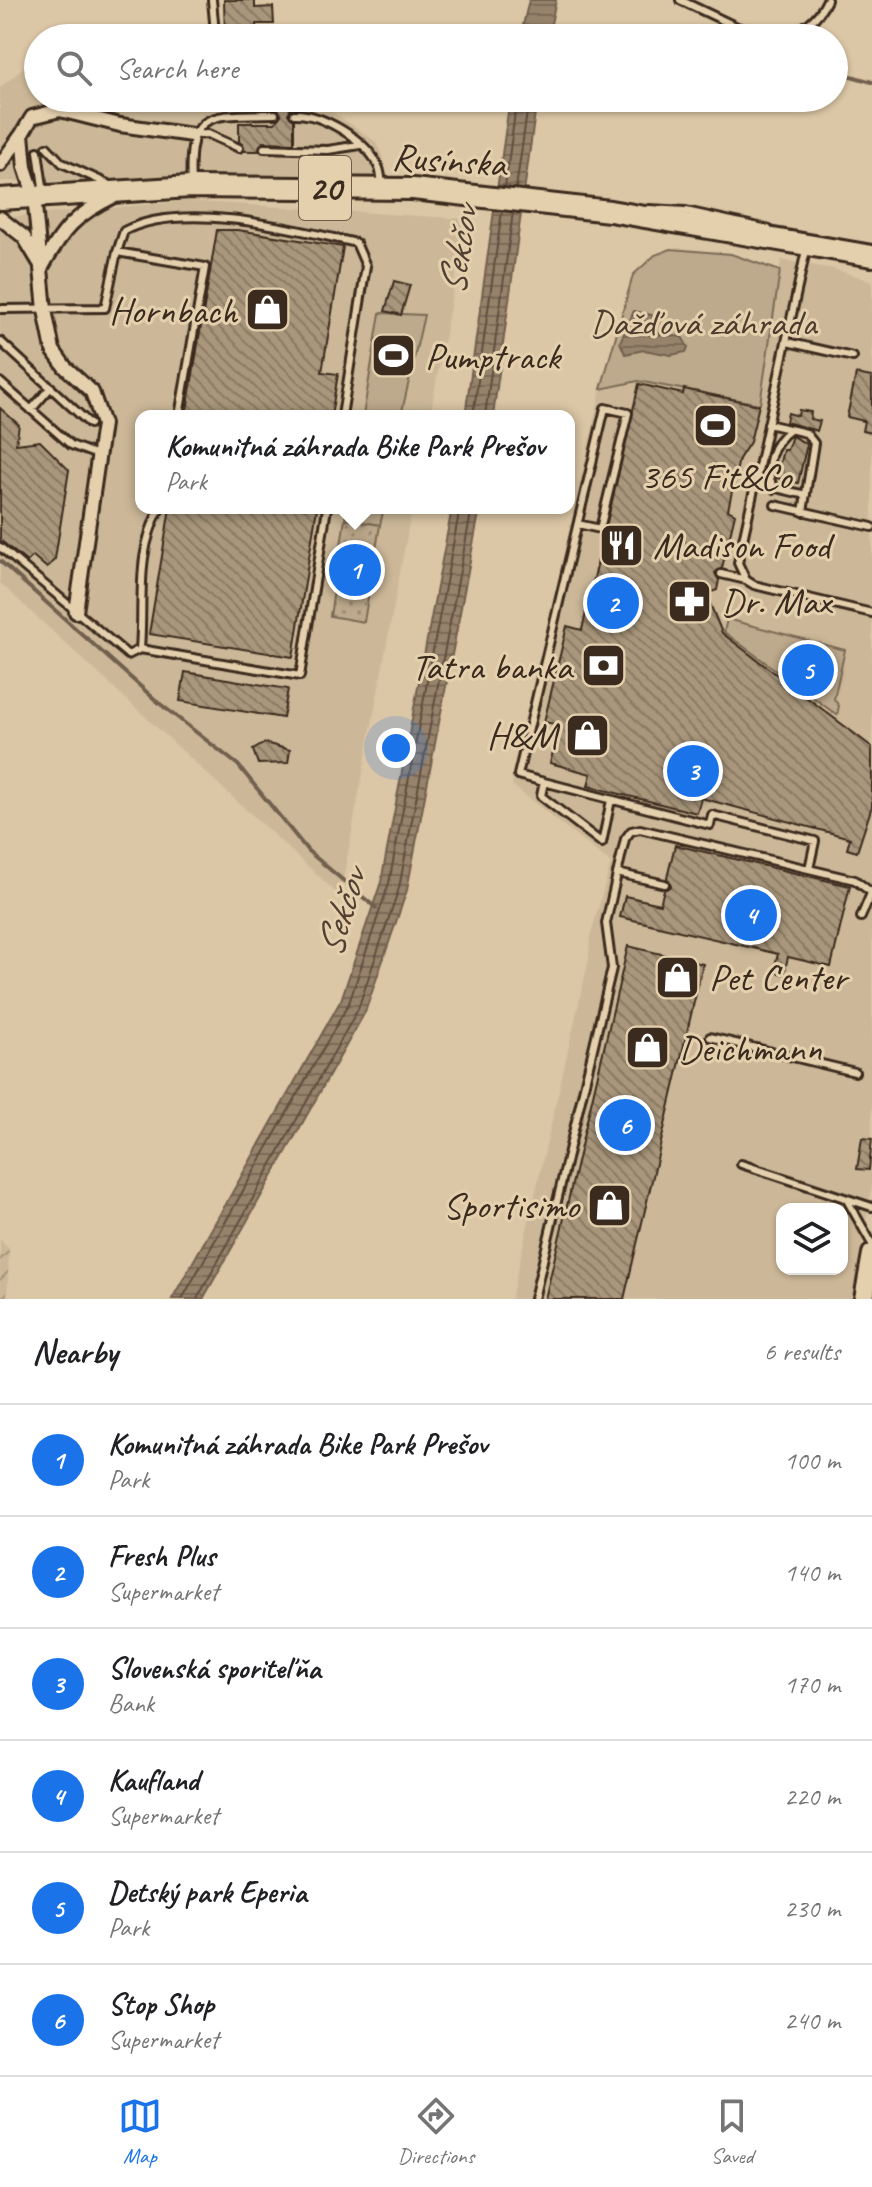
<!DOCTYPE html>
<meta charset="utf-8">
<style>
:root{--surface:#fff;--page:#f2f2f2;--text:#202124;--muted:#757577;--line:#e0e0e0;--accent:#1a73e8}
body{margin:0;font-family:Caveat,sans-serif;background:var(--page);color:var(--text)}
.controls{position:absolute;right:24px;bottom:24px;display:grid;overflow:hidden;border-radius:16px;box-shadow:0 2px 6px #0004}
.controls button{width:72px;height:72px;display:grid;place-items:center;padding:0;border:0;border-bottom:2px solid var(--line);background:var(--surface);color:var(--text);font:40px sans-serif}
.you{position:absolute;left:396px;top:748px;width:28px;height:28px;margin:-20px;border:6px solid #fff;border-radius:50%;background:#1a73e8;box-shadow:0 0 0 12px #1a73e833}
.badge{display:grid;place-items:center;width:52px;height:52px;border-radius:50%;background:var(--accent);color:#fff;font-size:26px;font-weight:700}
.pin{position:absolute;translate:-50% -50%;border:4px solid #fff;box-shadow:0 2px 8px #0006}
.popup{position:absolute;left:135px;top:410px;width:440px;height:104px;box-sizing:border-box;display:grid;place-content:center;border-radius:16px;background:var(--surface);filter:drop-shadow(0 2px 6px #0005);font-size:26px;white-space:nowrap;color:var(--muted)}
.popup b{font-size:30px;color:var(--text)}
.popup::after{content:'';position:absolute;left:50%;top:100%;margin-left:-16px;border:16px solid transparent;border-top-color:var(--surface)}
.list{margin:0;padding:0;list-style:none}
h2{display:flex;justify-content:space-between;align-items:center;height:104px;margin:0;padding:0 32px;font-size:34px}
h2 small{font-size:26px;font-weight:400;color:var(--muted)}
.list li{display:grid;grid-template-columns:52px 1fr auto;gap:24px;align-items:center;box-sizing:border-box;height:112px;padding:0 32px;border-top:2px solid var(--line)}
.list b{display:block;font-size:30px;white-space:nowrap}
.list p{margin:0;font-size:26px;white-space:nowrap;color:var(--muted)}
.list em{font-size:26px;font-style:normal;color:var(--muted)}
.icon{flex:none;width:44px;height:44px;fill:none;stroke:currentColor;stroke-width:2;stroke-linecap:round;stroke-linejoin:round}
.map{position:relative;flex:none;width:872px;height:1299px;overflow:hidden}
.search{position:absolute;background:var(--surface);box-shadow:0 2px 6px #0004;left:24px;right:24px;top:24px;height:88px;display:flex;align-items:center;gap:20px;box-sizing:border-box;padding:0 28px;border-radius:44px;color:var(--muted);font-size:30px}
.sheet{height:776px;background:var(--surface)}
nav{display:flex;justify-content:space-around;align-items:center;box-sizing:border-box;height:112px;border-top:2px solid var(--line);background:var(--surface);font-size:22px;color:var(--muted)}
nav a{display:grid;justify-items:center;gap:4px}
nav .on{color:var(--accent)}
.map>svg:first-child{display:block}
.built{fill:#ccb898;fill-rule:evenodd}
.industrial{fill:url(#industrial-furrows)}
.park{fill:#bda98c;stroke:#7c6a55;stroke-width:2}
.garden{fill:url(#garden-dots);stroke:#7c6a55;stroke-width:2}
.water{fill:url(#water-rules);stroke:#725f4d;stroke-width:2}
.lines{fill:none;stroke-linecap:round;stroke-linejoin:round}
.shore{stroke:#604e3d;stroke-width:2}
.stream{stroke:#725f4d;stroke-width:4}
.building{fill:url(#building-back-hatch);stroke:#3b2a1e;stroke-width:2}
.lane-casing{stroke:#3b2a1e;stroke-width:12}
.street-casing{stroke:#3b2a1e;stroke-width:18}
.secondary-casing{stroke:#3b2a1e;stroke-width:24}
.primary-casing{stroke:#3b2a1e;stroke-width:26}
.lane{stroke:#e5d0ae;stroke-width:6}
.street{stroke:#e5d0ae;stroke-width:12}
.secondary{stroke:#e5d0ae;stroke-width:18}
.primary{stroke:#e5d0ae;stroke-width:20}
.labels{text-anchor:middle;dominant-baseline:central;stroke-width:6;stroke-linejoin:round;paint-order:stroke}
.shield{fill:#e5d0ae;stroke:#6e5c49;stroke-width:2}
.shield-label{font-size:36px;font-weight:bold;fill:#3b2a1e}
.street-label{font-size:38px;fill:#3b2a1e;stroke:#e5d0ae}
.poi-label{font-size:38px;fill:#3b2a1e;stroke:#e5d0ae;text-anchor:start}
.park-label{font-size:38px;fill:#4e3d2e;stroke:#e5d0ae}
.water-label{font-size:40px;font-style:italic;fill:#524032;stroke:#e5d0ae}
</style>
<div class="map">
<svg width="872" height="1299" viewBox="0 0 872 1299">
<defs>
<pattern id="industrial-furrows" width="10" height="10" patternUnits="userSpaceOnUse" patternTransform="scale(2)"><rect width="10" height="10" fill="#ccb898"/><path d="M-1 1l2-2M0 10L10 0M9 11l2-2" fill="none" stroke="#a7967b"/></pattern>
<pattern id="garden-dots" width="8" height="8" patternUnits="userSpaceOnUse" patternTransform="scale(2)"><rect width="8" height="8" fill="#bda98c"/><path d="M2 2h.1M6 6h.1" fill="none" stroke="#9b8a72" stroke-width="1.8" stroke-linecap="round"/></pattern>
<pattern id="water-rules" width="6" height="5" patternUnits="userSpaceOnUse" patternTransform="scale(2)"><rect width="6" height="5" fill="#97836c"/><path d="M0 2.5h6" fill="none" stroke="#7c6b58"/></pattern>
<pattern id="building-back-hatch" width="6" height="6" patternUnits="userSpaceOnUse" patternTransform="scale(2)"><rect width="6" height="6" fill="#a9967b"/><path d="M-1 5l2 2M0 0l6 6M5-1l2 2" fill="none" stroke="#8b7b64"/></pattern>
</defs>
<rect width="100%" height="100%" fill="#dbc6a5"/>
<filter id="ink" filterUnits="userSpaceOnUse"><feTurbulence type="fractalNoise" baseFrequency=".0125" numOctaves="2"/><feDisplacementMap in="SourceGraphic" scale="16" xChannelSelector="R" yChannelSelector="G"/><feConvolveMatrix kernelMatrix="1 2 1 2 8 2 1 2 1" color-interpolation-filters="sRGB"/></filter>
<g filter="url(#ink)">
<path class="built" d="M38 55V98H313L376 142 382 155 386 186 0 181V88Z
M186 201 466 219 430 416H141V508H412L340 896 0 583V218Z
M781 260 834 269 872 281V1184L867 1218 861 1225 863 1261 856 1299H511L589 959 590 937 611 863 512 785 601 389 638 381 759 404ZM782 1209H842V1269H782Z"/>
<path class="industrial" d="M0 1240 9 1249 7 1299H0Z"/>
<path class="park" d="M671 249 731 254 780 271 760 404 638 381 601 389 633 275 655 255Z
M380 313 424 315 401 416H363Z
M347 508H384L380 525 345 519Z
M727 619 845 650 834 699 839 706 837 715 724 632Z"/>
<path class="garden" d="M345 519 380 525 364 622 330 616Z"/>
<path class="water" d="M529 0H556L548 38H520Z
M510 98H537L493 416H465Z
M634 311 652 315 659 334 682 337 688 347 686 352 671 355 644 350 625 354 620 342Z
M452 508H480L407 890 365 1012 203 1299H172L341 1000 381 882Z"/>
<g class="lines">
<path class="shore" d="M505 187 517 98
M516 188 529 98
M473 416 502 211
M485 416 513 212
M182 1299 349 1003 389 883 460 508
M197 1299 358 1009 399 888 472 508"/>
<path class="stream" d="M564 38H567
M834 71 872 82
M0 561 159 703 238 765 308 851 376 908"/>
</g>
<path class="building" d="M224 0H255V8L273 7 274 24H256L257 36 225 37Z
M294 102 288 114 294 120V143L263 142 259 151H244L239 141V123H275L281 115 275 103Z
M217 230H238L343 247 322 372 338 374 331 416H186Z
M394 281 410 285 401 315 385 311Z
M856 374 872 377V433L862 431 864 421 847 417Z
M639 384 683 394 684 389 759 405 750 442 739 459 728 510 735 514 722 568 715 573 719 580 717 590 706 594 722 633 872 747V806L857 852 847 849 850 838 701 798 697 813 588 786 591 774 550 763 560 725 544 722 567 626 582 630Z
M0 408 19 425 16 444 40 441 69 470 55 559 47 568 33 556 27 562 0 540Z
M799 410 811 412 810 419 820 421 817 431 786 422 788 413 798 416Z
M792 436 807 444 798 483 776 478 783 450H787Z
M170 508H317L293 657 149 634Z
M354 577 370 579 367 595 351 592Z
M185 672 288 689 283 718 180 701Z
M265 743 290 750 288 763 258 764 253 750Z
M675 845 850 886 831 967 788 957 784 974 773 972 778 954 620 917 625 896 660 904 664 890 671 886 667 878Z
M628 946 703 964 624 1299H545Z
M862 1138 872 1139 869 1170 857 1169Z"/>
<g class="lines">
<defs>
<path id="lane" d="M212 0 215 33
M680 0 737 27 779 38C800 32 818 20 827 0
M294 114C321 113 367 140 378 166 381 171 381 179 382 184
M192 135 208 134 239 148
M47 147 62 163 110 185
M264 148 328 150 360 145
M38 151 44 194
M191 185C187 110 208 115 275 114
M649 209 686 211 768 229
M806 250 738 563 746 580 754 585 872 613
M117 252 124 231C182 200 295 229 356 243L366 266 342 416
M0 309 105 308 117 252 205 267 179 416
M0 341 90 424
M787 342 853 357
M0 382 71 445 97 455
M31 410 51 387
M768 424 806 433 814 443 803 512
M755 483 806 495
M774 489C763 468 772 442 790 430
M775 505 872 527
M0 547 128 655 140 649C144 599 135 554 160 508
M721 574 746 580
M140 649 300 676 327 508
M544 782 518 775 605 408 628 413 600 529 578 524
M611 800 602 843 541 796 544 782 710 825 712 815 815 841 809 869
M617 873 665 884
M861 917 872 891
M710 1037 855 1072
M741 1164 872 1207
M847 1200 872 1244
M534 1299 612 968 606 923 625 839 631 831 640 829 855 880 872 893"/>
<path id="street" d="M0 165 22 134
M0 218 24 237 39 262
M42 267C63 229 75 215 114 196
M76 612 103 424 92 392 65 367 53 350 45 310 34 195 25 167 22 134 32 117 60 110 120 125 192 135"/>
<path id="secondary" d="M864 1299 872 1254"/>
<path id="primary" d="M0 199 191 187 413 189 610 211 872 256"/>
</defs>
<use href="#lane" class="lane-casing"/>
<use href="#street" class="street-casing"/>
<use href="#secondary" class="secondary-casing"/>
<use href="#primary" class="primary-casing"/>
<use href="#lane" class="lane"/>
<use href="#street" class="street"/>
<use href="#secondary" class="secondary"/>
<use href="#primary" class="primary"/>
</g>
</g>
<defs>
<symbol id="shop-square" viewBox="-11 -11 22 22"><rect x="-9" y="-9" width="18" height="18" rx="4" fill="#3b2a1e" stroke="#e5d0ae"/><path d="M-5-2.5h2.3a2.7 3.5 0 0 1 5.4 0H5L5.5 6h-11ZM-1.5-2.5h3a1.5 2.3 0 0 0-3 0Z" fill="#fff"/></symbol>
<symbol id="stadium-square" viewBox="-11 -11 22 22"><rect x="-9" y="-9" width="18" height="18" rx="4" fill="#3b2a1e" stroke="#e5d0ae"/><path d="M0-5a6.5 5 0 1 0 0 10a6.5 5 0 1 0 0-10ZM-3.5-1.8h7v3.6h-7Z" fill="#fff"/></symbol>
<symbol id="restaurant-square" viewBox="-11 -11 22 22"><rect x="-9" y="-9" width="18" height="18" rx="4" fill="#3b2a1e" stroke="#e5d0ae"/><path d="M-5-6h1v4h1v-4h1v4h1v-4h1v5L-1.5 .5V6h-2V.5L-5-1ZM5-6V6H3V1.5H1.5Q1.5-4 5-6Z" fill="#fff"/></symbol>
<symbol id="pharmacy-square" viewBox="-11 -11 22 22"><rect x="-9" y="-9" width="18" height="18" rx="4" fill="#3b2a1e" stroke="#e5d0ae"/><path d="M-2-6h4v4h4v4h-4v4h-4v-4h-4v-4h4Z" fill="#fff"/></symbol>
<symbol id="bank-square" viewBox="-11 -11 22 22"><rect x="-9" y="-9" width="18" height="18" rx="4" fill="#3b2a1e" stroke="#e5d0ae"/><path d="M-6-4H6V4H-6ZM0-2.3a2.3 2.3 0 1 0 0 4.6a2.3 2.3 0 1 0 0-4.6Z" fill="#fff"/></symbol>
</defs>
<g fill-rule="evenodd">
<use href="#shop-square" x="242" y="284" width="51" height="51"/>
<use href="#stadium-square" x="368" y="330" width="51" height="51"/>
<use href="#stadium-square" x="690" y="400" width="51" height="51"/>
<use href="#restaurant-square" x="596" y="520" width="51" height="51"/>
<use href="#pharmacy-square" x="664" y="576" width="51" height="51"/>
<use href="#bank-square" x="578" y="640" width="51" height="51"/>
<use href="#shop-square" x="562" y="710" width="51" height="51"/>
<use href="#shop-square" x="652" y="952" width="51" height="51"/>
<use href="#shop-square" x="622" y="1022" width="51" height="51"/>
<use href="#shop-square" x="584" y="1180" width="51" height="51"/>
</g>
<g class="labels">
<rect class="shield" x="299" y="156" width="52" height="64" rx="6"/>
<g class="shield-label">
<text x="325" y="188">20</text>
</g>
<g class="street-label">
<text transform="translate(449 160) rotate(4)">Rusínska</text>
</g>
<g class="poi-label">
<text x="237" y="310" text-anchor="end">Hornbach</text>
<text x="425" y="356">Pumptrack</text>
<text x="716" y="476" text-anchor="middle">365 Fit&amp;Co</text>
<text x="653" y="545">Madison Food</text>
<text x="721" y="601">Dr. Max</text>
<text x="572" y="666" text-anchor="end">Tatra banka</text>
<text x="557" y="735" text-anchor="end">H&amp;M</text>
<text x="709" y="977">Pet Center</text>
<text x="678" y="1048">Deichmann</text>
<text x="579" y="1205" text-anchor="end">Sportisimo</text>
</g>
<g class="park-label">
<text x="703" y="322">Dažďová záhrada</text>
</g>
<g class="water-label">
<text transform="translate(458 251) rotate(-81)">Sekčov</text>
<text transform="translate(341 913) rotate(-73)">Sekčov</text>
</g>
</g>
</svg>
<div class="controls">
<button><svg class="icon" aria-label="layers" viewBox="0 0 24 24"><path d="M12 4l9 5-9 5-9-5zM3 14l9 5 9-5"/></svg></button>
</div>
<div class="you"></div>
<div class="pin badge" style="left:355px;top:570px">1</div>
<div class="popup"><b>Komunitná záhrada Bike Park Prešov</b>Park</div>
<div class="pin badge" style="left:613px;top:603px">2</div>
<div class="pin badge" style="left:693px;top:771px">3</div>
<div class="pin badge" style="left:751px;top:915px">4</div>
<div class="pin badge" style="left:808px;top:670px">5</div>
<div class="pin badge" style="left:625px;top:1125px">6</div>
<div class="search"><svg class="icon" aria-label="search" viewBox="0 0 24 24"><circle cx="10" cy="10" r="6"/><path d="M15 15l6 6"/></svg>Search here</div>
</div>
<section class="sheet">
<h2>Nearby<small>6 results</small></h2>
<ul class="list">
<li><span class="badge">1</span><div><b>Komunitná záhrada Bike Park Prešov</b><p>Park</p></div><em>100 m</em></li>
<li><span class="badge">2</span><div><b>Fresh Plus</b><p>Supermarket</p></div><em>140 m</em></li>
<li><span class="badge">3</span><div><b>Slovenská sporiteľňa</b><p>Bank</p></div><em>170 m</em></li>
<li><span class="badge">4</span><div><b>Kaufland</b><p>Supermarket</p></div><em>220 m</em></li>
<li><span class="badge">5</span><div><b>Detský park Eperia</b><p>Park</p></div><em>230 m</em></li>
<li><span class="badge">6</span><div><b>Stop Shop</b><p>Supermarket</p></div><em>240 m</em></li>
</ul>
</section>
<nav>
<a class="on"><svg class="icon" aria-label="map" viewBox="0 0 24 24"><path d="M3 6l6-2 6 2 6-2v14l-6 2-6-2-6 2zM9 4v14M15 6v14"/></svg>Map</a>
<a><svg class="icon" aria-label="directions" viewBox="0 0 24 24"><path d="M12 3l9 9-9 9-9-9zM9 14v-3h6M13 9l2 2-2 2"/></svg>Directions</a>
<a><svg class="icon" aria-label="saved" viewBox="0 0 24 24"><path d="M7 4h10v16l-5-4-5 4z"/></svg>Saved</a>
</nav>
